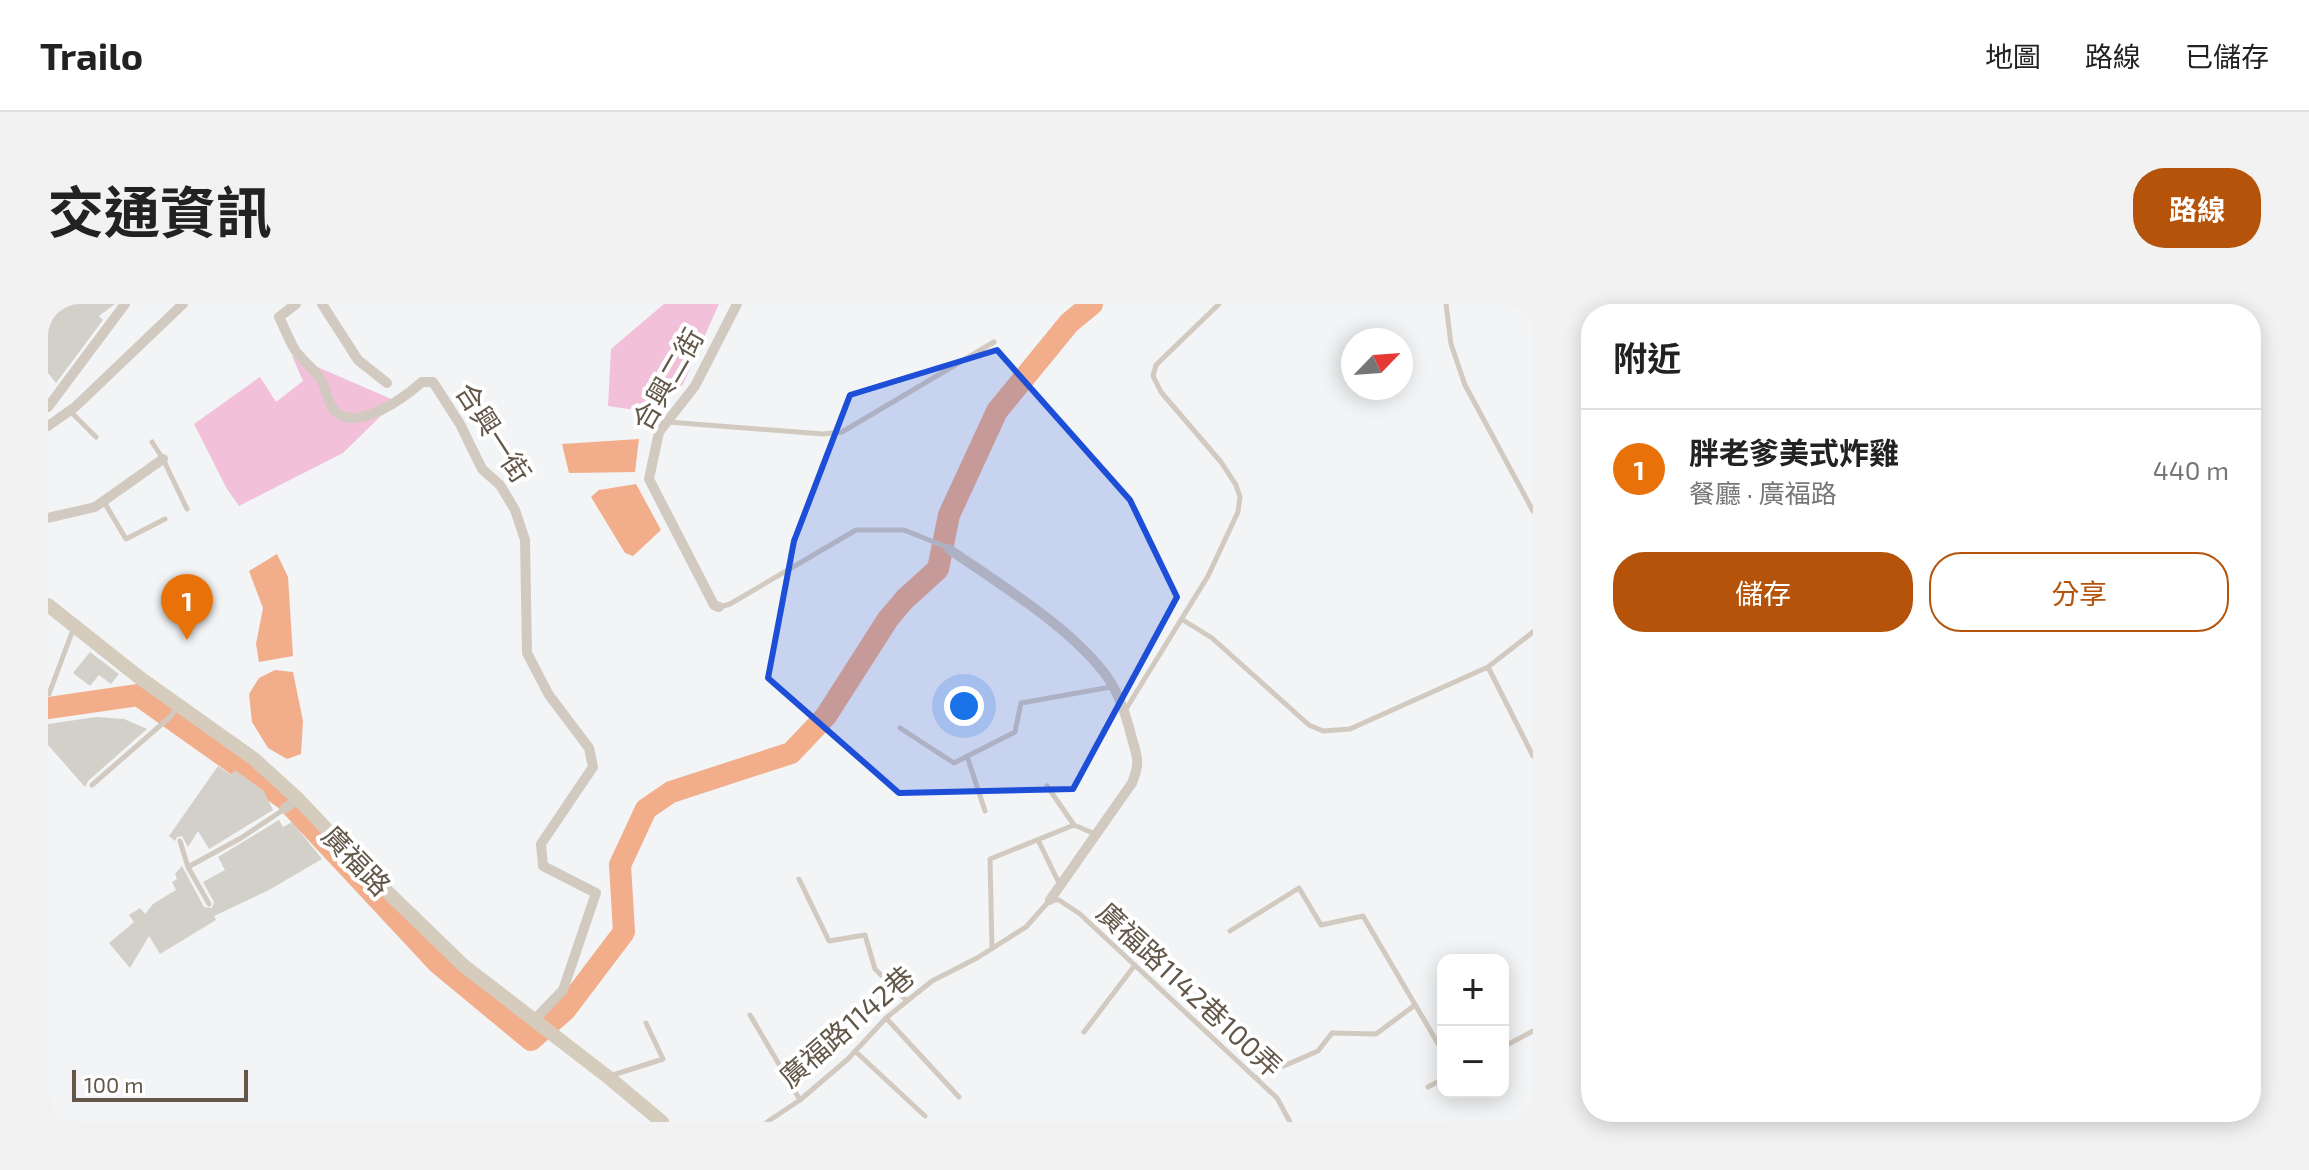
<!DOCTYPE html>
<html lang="zh-TW">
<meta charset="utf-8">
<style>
:root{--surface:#fff;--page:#f2f2f2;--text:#222;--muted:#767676;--line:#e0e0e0;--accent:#b45309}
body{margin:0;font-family:"Exo 2","Noto Sans TC",sans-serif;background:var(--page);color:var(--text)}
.controls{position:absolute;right:24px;bottom:24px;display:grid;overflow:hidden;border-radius:16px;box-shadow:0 4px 20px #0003}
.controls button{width:72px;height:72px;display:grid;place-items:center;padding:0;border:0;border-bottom:2px solid var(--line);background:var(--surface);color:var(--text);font:40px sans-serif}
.compass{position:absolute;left:1293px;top:24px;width:72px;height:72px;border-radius:50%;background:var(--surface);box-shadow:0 4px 20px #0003;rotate:65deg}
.scale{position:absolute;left:24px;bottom:20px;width:176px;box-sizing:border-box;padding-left:8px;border:4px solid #625749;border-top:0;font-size:22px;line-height:28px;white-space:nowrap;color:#625749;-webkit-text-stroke:6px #fff;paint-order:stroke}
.you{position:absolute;left:916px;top:402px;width:28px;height:28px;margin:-20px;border:6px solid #fff;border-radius:50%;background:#1a73e8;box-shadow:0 0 0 12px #1a73e833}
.badge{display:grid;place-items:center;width:52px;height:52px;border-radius:50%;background:var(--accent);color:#fff;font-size:26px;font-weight:700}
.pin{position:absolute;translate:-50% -66px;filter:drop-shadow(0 2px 4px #0008)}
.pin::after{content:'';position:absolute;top:42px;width:28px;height:24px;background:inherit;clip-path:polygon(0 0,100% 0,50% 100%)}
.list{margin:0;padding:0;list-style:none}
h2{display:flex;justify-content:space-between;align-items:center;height:104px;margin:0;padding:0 32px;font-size:34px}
h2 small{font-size:26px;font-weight:400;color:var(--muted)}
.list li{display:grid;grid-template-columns:52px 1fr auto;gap:24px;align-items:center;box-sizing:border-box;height:120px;padding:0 32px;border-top:2px solid var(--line)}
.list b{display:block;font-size:30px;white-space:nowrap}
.list p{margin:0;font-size:26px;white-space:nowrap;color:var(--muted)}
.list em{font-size:26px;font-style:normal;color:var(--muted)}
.actions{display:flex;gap:16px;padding:24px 32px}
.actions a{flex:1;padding:18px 0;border:2px solid var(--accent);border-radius:32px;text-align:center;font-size:28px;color:var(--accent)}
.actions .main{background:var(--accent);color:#fff}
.map{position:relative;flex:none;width:1485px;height:818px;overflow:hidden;border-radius:32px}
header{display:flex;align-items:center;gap:48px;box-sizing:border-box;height:112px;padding:0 40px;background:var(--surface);border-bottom:2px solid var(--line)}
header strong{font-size:38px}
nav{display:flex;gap:44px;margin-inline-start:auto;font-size:28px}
.intro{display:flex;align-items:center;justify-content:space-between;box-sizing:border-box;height:192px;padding:0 48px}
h1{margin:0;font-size:56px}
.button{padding:20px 36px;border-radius:32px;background:var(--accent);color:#fff;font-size:28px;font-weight:700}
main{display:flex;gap:48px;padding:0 48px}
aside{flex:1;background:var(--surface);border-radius:32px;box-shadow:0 4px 20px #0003}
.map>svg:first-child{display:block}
.green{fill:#f3c0d9}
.water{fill:#f2ad8b}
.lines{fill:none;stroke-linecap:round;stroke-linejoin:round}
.river{stroke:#f2ad8b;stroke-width:22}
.building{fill:#d2d0c9}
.lane{stroke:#d2cac0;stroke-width:5}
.street{stroke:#d2cac0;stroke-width:10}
.secondary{stroke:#d5ccbe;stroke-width:14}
.marked{fill:#1d4ed8;fill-opacity:0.2;stroke:#1d4ed8;stroke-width:6;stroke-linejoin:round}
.labels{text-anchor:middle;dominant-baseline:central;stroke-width:8;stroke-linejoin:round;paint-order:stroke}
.street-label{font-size:28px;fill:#625749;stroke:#fff}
</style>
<header>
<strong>Trailo</strong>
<nav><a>地圖</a><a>路線</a><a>已儲存</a></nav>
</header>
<div class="intro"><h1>交通資訊</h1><a class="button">路線</a></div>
<main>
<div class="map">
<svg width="1485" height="818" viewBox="0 0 1485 818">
<rect width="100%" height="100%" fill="#f2f4f5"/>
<path class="green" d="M616 0H671L635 80 601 108 560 102 563 45Z
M244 52 348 97 295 149 191 202 179 185 146 120 212 73 228 98 255 77Z"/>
<path class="water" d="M591 135 587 168 521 169 514 140Z
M588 180 613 226 585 252 577 249 543 193 551 186Z
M229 250 240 273 245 352 211 358 208 340 215 304 201 267Z
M227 366 245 368 255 417 253 450 239 455 220 444 204 418 201 390 211 374Z"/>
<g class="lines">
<path class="river" d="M0 404 90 391 237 495 390 659 483 736 517 706 576 628 572 561 598 505 623 488 743 449 778 412 840 315 857 295 890 265 901 211 949 107 1021 19 1044 0"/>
</g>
<path class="building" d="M0 0H67L51 12 55 16 8 79 0 69Z
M42 348 71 370 63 380 51 371 42 382 25 369Z
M48 413 76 415 99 425 40 477 37 483 0 441V420Z
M170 462 183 471 187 466 216 487 225 506 161 545 150 527 140 543 134 532 129 533 127 537 121 532Z
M231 516 235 523 244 518 274 555 221 586 166 612 168 616 112 650 101 632 82 664 61 639 86 618 81 611 92 604 97 610 105 600 128 586 124 578 129 575 127 570 134 562 156 603 164 604 166 598 155 578 177 566 170 553Z"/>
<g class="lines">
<path class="lane" d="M1398 0 1403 40 1417 81 1485 207
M22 107 48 133
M620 118 775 130 794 128 946 38
M104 138 115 155 139 205
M56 198 78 235 117 215
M672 303 682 300 808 226H856L901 244
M1135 316 1164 334 1261 421 1275 427 1302 425 1440 363 1485 328
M1440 363 1485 452
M1 390 26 323
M1078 405 1160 272 1190 208 1192 193 1188 181 1173 158 1113 88 1105 72 1108 61 1171 0
M852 424 906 459 967 428 973 399 1063 383
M919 452 937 507
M44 481 122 413 130 402
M999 482 1026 521 1047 530
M990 536 1012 581
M132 537 140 563 161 600
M140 563 193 534 235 506
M751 575 781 637 817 631 827 665 859 697
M1182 627 1251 584 1273 621 1315 612 1395 748
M944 645 942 555 1026 521
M702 711 752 796
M838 714 911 793
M1036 728 1087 661
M1455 743 1485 727
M807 747 877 812
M562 772 615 755 598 719
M1208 774 1270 747 1284 729 1328 730 1367 701
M1380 783 1395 775
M719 818 752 796 800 755 838 714 884 677 929 654 978 623 1002 596H1011L1032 610 1229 794 1242 818"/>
<path class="street" d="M248 0 231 13C236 23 241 36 247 46 254 56 265 64 272 74 279 84 278 98 287 107 309 129 357 93 374 78H385L412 120 434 165 452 181 467 206 477 236 479 349 501 391 541 444 545 463 493 540 495 562 548 589 515 686 486 716
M274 0 310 56 339 79
M0 103 77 0
M0 122 27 103 135 0
M0 214 47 203 115 155
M901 245C951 280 1026 325 1060 374 1072 392 1078 411 1083 431 1089 454 1093 457 1084 479L1002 596
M671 303 666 301 601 175 611 128 647 82 689 0
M236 505 250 495"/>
<path class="secondary" d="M0 301 92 374 206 455 250 495 324 573 416 662 560 773 614 818"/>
</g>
<path class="marked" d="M949 46 1082 196 1129 293 1025 485 851 489 720 374 746 237 802 91Z"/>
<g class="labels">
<g class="street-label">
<text transform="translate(619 75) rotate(-60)">合興二街</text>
<text transform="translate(446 128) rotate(57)">合興一街</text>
<text transform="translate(309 556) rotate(46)">廣福路</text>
<text transform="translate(1142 685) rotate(43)">廣福路1142巷100弄</text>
<text transform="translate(798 722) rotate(-41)">廣福路1142巷</text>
</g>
</g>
</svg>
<div class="controls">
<button>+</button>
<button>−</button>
</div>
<svg class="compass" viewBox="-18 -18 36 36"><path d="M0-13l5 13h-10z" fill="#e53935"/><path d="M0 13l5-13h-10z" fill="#767676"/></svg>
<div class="scale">100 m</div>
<div class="you"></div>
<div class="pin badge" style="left:139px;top:336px;background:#e8710a">1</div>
</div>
<aside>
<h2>附近<small></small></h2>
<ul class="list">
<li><span class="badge" style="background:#e8710a">1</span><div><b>胖老爹美式炸雞</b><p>餐廳 · 廣福路</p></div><em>440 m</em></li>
</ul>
<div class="actions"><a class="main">儲存</a><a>分享</a></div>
</aside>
</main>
